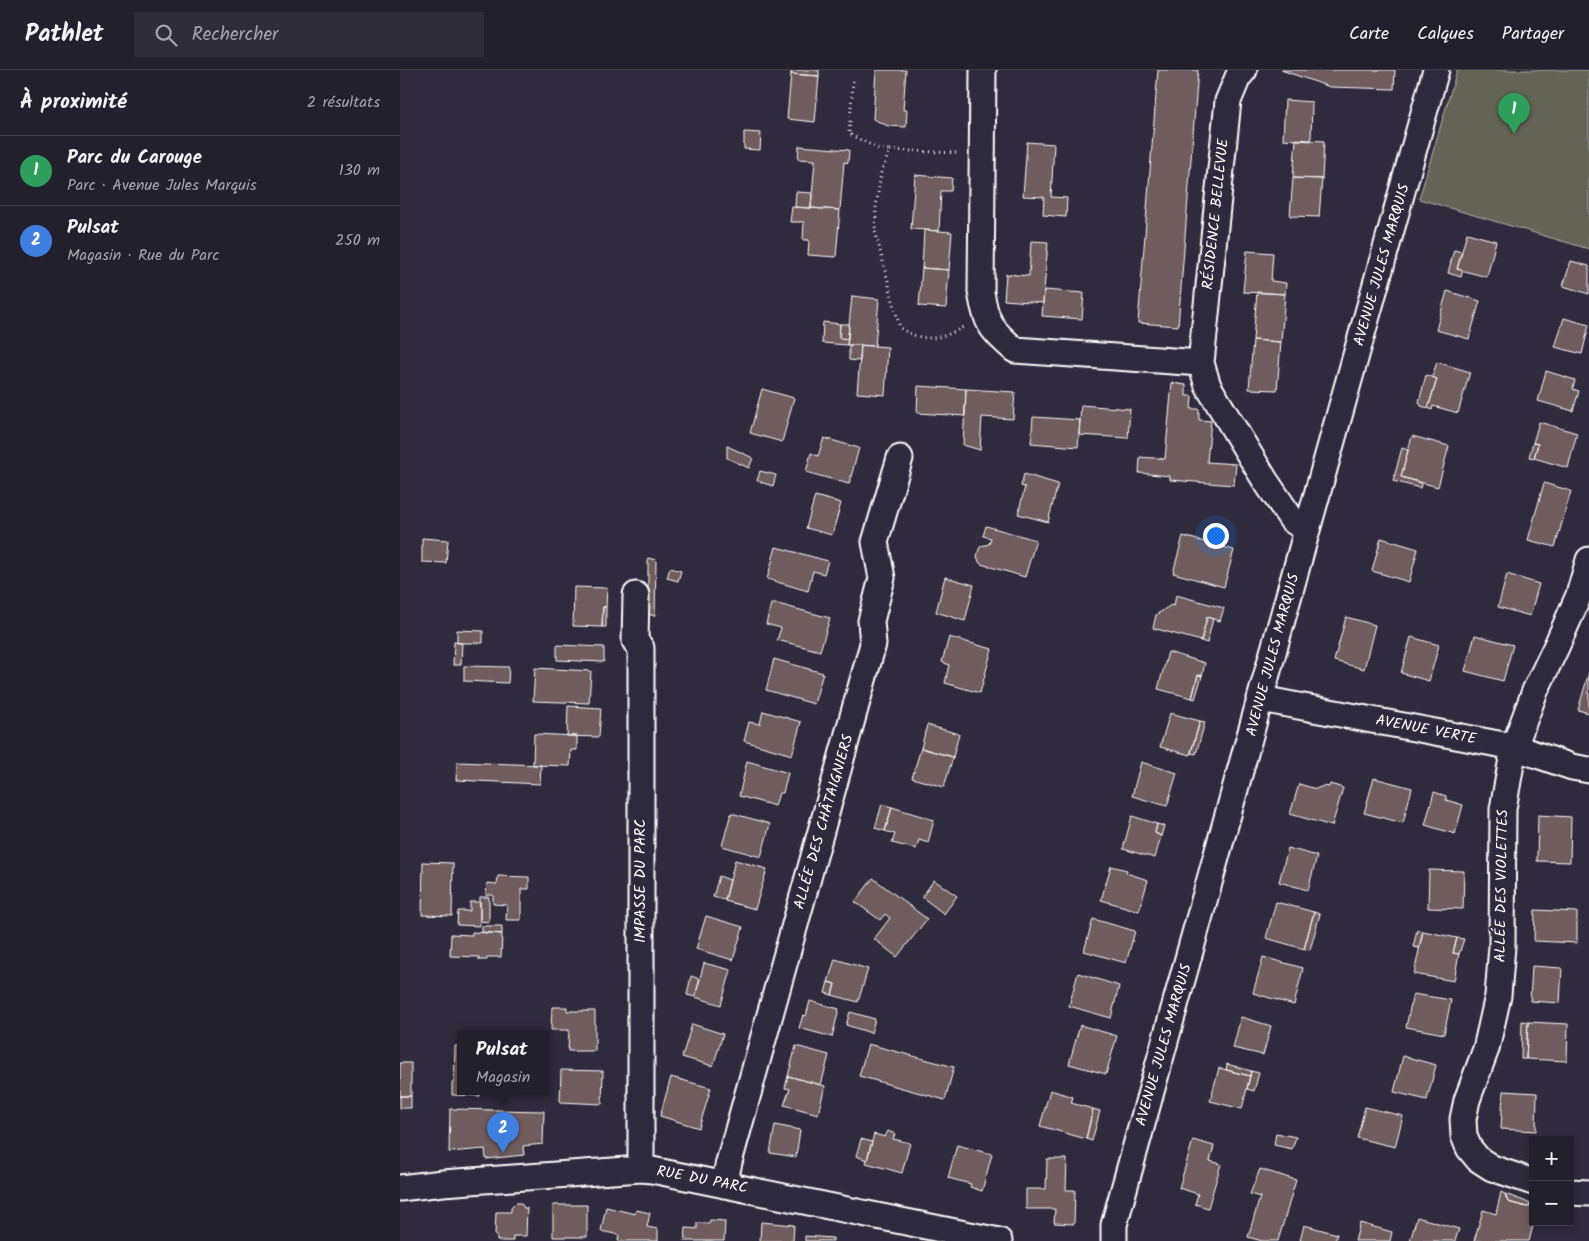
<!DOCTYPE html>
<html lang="fr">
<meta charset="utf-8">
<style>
:root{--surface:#23202e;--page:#2f2d3a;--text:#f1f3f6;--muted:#a3a3aa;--line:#403e4a;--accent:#db2777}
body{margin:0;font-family:Kalam,sans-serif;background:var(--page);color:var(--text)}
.controls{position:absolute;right:15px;bottom:15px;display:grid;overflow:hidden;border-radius:0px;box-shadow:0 2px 8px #0003}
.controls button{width:45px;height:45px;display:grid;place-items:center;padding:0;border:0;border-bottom:1px solid var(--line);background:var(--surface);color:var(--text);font:25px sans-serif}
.you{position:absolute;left:815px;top:465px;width:18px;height:18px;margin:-12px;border:4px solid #fff;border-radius:50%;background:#1a73e8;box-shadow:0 0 0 8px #1a73e833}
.badge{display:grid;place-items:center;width:32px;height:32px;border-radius:50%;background:var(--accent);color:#fff;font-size:16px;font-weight:700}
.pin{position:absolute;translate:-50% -41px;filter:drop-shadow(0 1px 2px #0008)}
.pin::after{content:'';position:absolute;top:26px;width:18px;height:15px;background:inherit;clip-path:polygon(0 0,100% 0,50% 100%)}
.popup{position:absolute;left:57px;top:960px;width:92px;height:65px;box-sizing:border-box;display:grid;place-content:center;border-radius:0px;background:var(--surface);filter:drop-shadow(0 1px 4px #0005);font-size:16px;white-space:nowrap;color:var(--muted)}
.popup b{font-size:19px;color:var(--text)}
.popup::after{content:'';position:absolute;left:50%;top:100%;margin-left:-10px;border:10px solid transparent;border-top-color:var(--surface)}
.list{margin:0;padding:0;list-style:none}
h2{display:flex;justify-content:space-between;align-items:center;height:65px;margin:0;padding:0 20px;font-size:21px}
h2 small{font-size:16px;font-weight:400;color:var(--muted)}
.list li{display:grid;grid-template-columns:32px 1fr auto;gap:15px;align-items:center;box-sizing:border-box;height:70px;padding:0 20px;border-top:1px solid var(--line)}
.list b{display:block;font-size:19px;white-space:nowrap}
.list p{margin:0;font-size:16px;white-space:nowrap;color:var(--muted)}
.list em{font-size:16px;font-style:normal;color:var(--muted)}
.icon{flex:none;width:28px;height:28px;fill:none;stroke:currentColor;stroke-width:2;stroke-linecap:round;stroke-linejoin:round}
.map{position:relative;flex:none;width:1189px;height:1171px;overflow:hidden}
header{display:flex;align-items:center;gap:30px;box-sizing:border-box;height:70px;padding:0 25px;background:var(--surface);border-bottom:1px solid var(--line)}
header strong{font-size:24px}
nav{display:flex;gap:28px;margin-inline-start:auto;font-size:18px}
.search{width:350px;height:45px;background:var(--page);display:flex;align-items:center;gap:12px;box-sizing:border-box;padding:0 18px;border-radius:0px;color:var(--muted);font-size:19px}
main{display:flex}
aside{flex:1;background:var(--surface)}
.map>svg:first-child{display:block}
.green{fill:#636456;stroke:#b1b2aa}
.building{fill:#705c5d;stroke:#fff}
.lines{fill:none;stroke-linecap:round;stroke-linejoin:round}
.minor-casing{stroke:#fff;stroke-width:29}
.path{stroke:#fff;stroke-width:3;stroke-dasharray:1 4;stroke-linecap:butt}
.minor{stroke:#2f2a3d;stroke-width:25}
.labels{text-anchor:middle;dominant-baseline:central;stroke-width:4;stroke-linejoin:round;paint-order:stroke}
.street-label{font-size:15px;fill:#fff;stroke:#2f2a3d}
</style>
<header>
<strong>Pathlet</strong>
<div class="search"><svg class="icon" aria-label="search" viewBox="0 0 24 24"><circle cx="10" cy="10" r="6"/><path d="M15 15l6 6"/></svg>Rechercher</div>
<nav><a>Carte</a><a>Calques</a><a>Partager</a></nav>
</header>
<main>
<aside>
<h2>À proximité<small>2 résultats</small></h2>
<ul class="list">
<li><span class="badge" style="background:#2e9e5b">1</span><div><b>Parc du Carouge</b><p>Parc · Avenue Jules Marquis</p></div><em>130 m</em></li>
<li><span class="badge" style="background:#3f7fe0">2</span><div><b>Pulsat</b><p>Magasin · Rue du Parc</p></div><em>250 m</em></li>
</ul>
</aside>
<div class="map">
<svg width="1189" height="1171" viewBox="0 0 1189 1171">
<rect width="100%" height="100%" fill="#2f2a3d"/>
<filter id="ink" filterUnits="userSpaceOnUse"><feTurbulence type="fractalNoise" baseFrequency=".02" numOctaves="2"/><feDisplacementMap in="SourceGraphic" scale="10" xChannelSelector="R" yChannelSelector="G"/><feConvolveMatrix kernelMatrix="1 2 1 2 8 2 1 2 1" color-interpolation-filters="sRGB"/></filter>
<g filter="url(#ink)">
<path class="green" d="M1057 0H1189V179L1019 129Z"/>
<path class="building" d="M391 0H419V6L391 4Z
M476 0H506L503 40H507L506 57 488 56 473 49Z
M758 0H798L778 256 738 253Z
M881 0H995L994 19 930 17Z
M391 4 419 6 415 52 387 49Z
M885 30 912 32 911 71 883 69Z
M344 62 361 63 360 80 344 79Z
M896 69 924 71 922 109 893 108Z
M627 72 654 74 651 127 667 128 666 147 643 145 644 127 623 126Z
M399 76 449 80 448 93 444 92 440 140 411 138 415 90 398 89Z
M515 105 552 108 551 121H541L539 161 511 159Z
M893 108 922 109 919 147 890 146Z
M396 122 412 123 411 138 395 137Z
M392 137 440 140 436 187 408 185 409 170H403L404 152H390Z
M524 160 552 162 549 200 522 198Z
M1067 163 1096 171 1087 207 1057 199Z
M631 171 648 172 643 233 604 230 606 204 629 206Z
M1054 180 1062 182 1057 199 1063 200 1061 207 1048 203Z
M847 181 873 183 871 211 886 213 885 224 843 222Z
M1171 191 1189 196V224L1163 216Z
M522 198 549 200 546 238 519 236Z
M644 220 684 223 682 249 642 246Z
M1047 221 1080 231 1069 269 1036 260Z
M857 222 885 224 881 272 853 270Z
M452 226 479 229 475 276 447 275Z
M1164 248 1189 255 1182 284 1155 277Z
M423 252 440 254 439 268 448 269 447 275 422 273Z
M440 254H449L448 269 439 268Z
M853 270 881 272 877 320 849 319Z
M449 275H461L460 291 449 290Z
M461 275 488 277 485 325 457 323Z
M1037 292 1070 302 1058 343 1033 336 1032 340 1028 338 1037 309 1032 307Z
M1146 301 1175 310 1173 319 1179 321 1173 341 1138 331Z
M1026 305 1037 309 1028 338 1021 336 1019 332Z
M772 313 786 315V326H792L791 339H799V350L811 351 807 392 836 394 834 415 770 410V406L739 403 740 387 765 389Z
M518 316 566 319 565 346 517 343Z
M362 319 394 328 382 372 350 363Z
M566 319 615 322 613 349 582 347 580 380 563 375Z
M681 335 730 339 728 368 679 365Z
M633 347 680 350 678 377 631 373Z
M1139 352 1177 363 1168 398 1134 388 1138 374 1133 373Z
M1012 366 1049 376 1038 417 1001 407Z
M424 368 459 378 449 414 406 402 411 383 418 386Z
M1133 373 1138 374 1134 388 1129 387Z
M327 376 353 388 349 398 327 388Z
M1002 378 1008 380 1001 407 1022 413 1020 418 993 411Z
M360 401 376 405 373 416 357 411Z
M624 404 658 414 648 452 618 444 625 417 621 416Z
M1144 413 1171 421 1155 477 1128 470Z
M415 426 441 433 432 465 406 458Z
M586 456 636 470 625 507 581 494 579 492 577 486 579 479 581 476 589 474 591 468 583 466Z
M783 466 834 480 824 517 773 503Z
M22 468 48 470 46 493 22 492Z
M981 468 1018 479 1009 512 972 501Z
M376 477 428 491 424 504 413 501 408 521 367 509Z
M248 488 256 490 255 546 248 544Z
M270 498 281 501 278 511 267 508Z
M1107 504 1139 514 1130 546 1098 537Z
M545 507 574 515 565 551 536 542Z
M174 517 207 518 206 537H203L202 557 173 556Z
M776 525 824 538 820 551 807 547 801 571 753 558 756 545 771 535 774 536Z
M371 534H378L430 548 420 581 377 570 381 558 366 554Z
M203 537H206V557H202Z
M807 547 813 549 807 573 801 571Z
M946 547 975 555 964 599 934 591Z
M57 560 83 561V573H57Z
M1075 565 1113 575 1103 611 1065 601Z
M549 567 592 579 580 623 545 613 549 595 542 592Z
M1011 567 1039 575 1029 611 1001 603Z
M54 572 62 573 61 595H53Z
M157 575 204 577V592L157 590Z
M768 582 805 593 802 606 798 605 792 628 758 619Z
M374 589 423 603 414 634 366 620Z
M64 596 109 597 108 613 64 611Z
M135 598 191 601 189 633 133 631Z
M1189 602V643L1178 640Z
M798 605 802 606 795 629 792 628Z
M168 636 201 638 199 667 167 666Z
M363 641 401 652 392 685 344 671 349 652 360 654Z
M770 643 800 651 790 685 760 677Z
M800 651 805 652 796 684 791 683Z
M527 655 559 664 553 687 521 678Z
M134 664 177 666V680H171L170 696 133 695Z
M521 678 553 687 544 717 512 708Z
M347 691 388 703 383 723H379L375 736 339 726Z
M57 692 141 695 140 714 56 710Z
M741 692 777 703 767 736 732 726Z
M974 708 1012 718 1003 753 964 743Z
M899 714 916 719 923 716 929 717 930 714 943 718 932 756 890 744Z
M1034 722 1046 726V730L1063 735 1055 764 1025 755Z
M482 734 492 737 485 761 475 758Z
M492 737 534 750 528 773 519 770 516 779 492 773 495 764 485 761Z
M331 743 370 754 361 787 322 776Z
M1138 745 1171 747 1170 792 1137 791Z
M732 746 757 754 755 763 761 766 755 788 723 779Z
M757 754 764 756 761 766 755 763Z
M888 778 917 786 908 820 879 812Z
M335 790 367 799 355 839 325 831Z
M23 792 53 793 52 846 22 845Z
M711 796 727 800 726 803 748 810 739 841 701 830Z
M1029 800 1064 801 1063 839 1028 838Z
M98 806 129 807V819H121V850H106L107 835 93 834V825H86L87 813 97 814Z
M319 806 330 810 325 830 313 827Z
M473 808 527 849 497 887 474 869 490 848 485 844 480 850 455 832Z
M534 810 557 826 544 844 522 827Z
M80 827H89V852L80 851Z
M70 832H80V856L57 855 58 841H70Z
M876 832 914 842 904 879 866 868Z
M1135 840 1177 842V873L1134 871Z
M914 842 920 844 910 880 904 879Z
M306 846 343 857 333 890 296 879Z
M693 849 735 861 726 893 684 881Z
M82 856H102V864L82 862Z
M1017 860 1023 861 1019 878 1013 877Z
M1023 861 1057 868 1053 883 1059 884 1054 911 1014 904Z
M72 862 102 864 101 887H87V890H79V887L50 886 51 864 72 865Z
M1057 868 1064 869 1059 884 1053 883Z
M863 887 903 898 894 935 853 923Z
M435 889 468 899 458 932 432 925 435 914 428 912Z
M304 893 331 900 321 935 295 927Z
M1132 896 1162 898 1160 933 1130 931Z
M678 903 719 916 711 948 669 936Z
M291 906 300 909 295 927 287 925Z
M428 912 435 914 432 925 425 923Z
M1013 924 1051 930 1044 964 1006 957Z
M410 931 439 939 432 967 399 958 403 945 406 946Z
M152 937H167V941H195V981H168L169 960H151Z
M450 942 475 949 471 963 446 955Z
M841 947 871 956 863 985 833 978Z
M1122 951 1128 952 1126 989H1121Z
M1128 952 1168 954 1167 991 1126 989Z
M292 954 323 964 313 996 282 987Z
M680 955 717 966 706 1004 669 994Z
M468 974 554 997 545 1030 459 1006Z
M55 976H61V1022H80V1026L52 1025V1012H54Z
M396 976 429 985 421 1015 388 1006Z
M1003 986 1036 995 1027 1030 994 1022Z
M0 993H11V1026H0Z
M827 994 851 1001 850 1006 826 1000Z
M819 998 850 1006 842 1039 810 1031Z
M161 1000 203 1001 202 1034 160 1032Z
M851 1001 859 1003 854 1021 847 1019Z
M388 1006 425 1016 418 1044 384 1035 390 1019 385 1018Z
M271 1007 311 1018 299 1058 260 1046Z
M650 1020 673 1027 671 1033 693 1039 686 1069 640 1056Z
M1103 1021 1137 1023 1136 1061 1101 1059Z
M0 1026H11V1038H0Z
M965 1037 1003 1046 995 1077 957 1068Z
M50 1039 144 1041 143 1074 123 1076 124 1085 86 1089 85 1079 49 1082Z
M693 1039 700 1041 692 1071 686 1069Z
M375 1055 400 1060 396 1087 370 1083Z
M488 1061 495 1064 493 1069 510 1073 502 1103 466 1093 474 1064 485 1067Z
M876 1063 896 1067 892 1079 874 1075Z
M461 1069 472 1072 467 1090 456 1086Z
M793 1070 814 1076 810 1091 821 1094 808 1138 795 1134 798 1124 779 1118Z
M557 1075 592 1084 582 1121 570 1117 571 1114 548 1108Z
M647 1089H667L666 1120H675L674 1154 654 1153 655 1139H626V1119H646Z
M860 1099 896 1110 878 1171H862L848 1167 860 1127 850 1124Z
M1101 1122 1105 1124 1108 1132 1127 1137 1133 1136V1152H1134L1129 1171H1074L1083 1140 1096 1144Z
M1105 1124 1124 1131 1132 1135 1127 1137 1108 1132Z
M116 1133H121L124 1138H127L126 1166H113V1171H97V1165H95L96 1142H111V1138Z
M153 1135H187V1167H153Z
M206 1137 235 1144 236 1140 250 1143 247 1157 258 1159V1171H218L219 1165 201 1161Z
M1017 1147 1059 1159 1055 1171H1010Z
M310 1150 325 1151 324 1171H285L286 1158 297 1159V1153H309Z
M361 1152 394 1155 393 1171H360Z
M960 1153 992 1162 990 1171H955Z
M904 1155 937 1164 935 1171H900Z
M405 1166 433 1168V1171H405Z"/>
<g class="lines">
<defs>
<path id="minor" d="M583 0 581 222C586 253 591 260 615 280L801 293
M844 0 838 7 828 31 801 293 808 316 865 410 892 450 907 460
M236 525 235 571 241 578V1099
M861 629 1114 677 1172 697 1189 700
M1133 1112 1092 1098 1078 1089 1069 1078 1064 1066 1063 1049 1067 1030 1086 979 1098 926 1102 876 1103 739 1114 677 1135 621 1157 575 1179 525 1189 490
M324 1115 329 1092 473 574 471 551 482 508 475 472 500 388
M0 1118 43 1113 241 1099 252 1100 599 1171
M1170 1122 1189 1123
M714 1171V1155L907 460 1036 0"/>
</defs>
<use href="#minor" class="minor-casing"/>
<path class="path" d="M453 11 449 64 479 79 490 80
M556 83 490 80 481 103 476 138 475 161 500 258C523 273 541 270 565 256"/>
<use href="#minor" class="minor"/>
</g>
</g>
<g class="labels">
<g class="street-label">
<text transform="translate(816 144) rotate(-84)">RÉSIDENCE BELLEVUE</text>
<text transform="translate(982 195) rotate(-74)">AVENUE JULES MARQUIS</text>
<text transform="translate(873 585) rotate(-75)">AVENUE JULES MARQUIS</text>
<text transform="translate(1026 660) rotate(11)">AVENUE VERTE</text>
<text transform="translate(424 752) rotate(-74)">ALLÉE DES CHÂTAIGNIERS</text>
<text transform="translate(241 811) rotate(-90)">IMPASSE DU PARC</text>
<text transform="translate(1102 816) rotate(-89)">ALLÉE DES VIOLETTES</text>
<text transform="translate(764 975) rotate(-74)">AVENUE JULES MARQUIS</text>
<text transform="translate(302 1110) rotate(11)">RUE DU PARC</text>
</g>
</g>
</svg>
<div class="controls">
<button>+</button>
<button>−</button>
</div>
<div class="you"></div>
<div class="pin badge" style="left:1114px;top:64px;background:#2e9e5b">1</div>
<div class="pin badge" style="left:103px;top:1083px;background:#3f7fe0">2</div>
<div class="popup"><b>Pulsat</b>Magasin</div>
</div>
</main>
